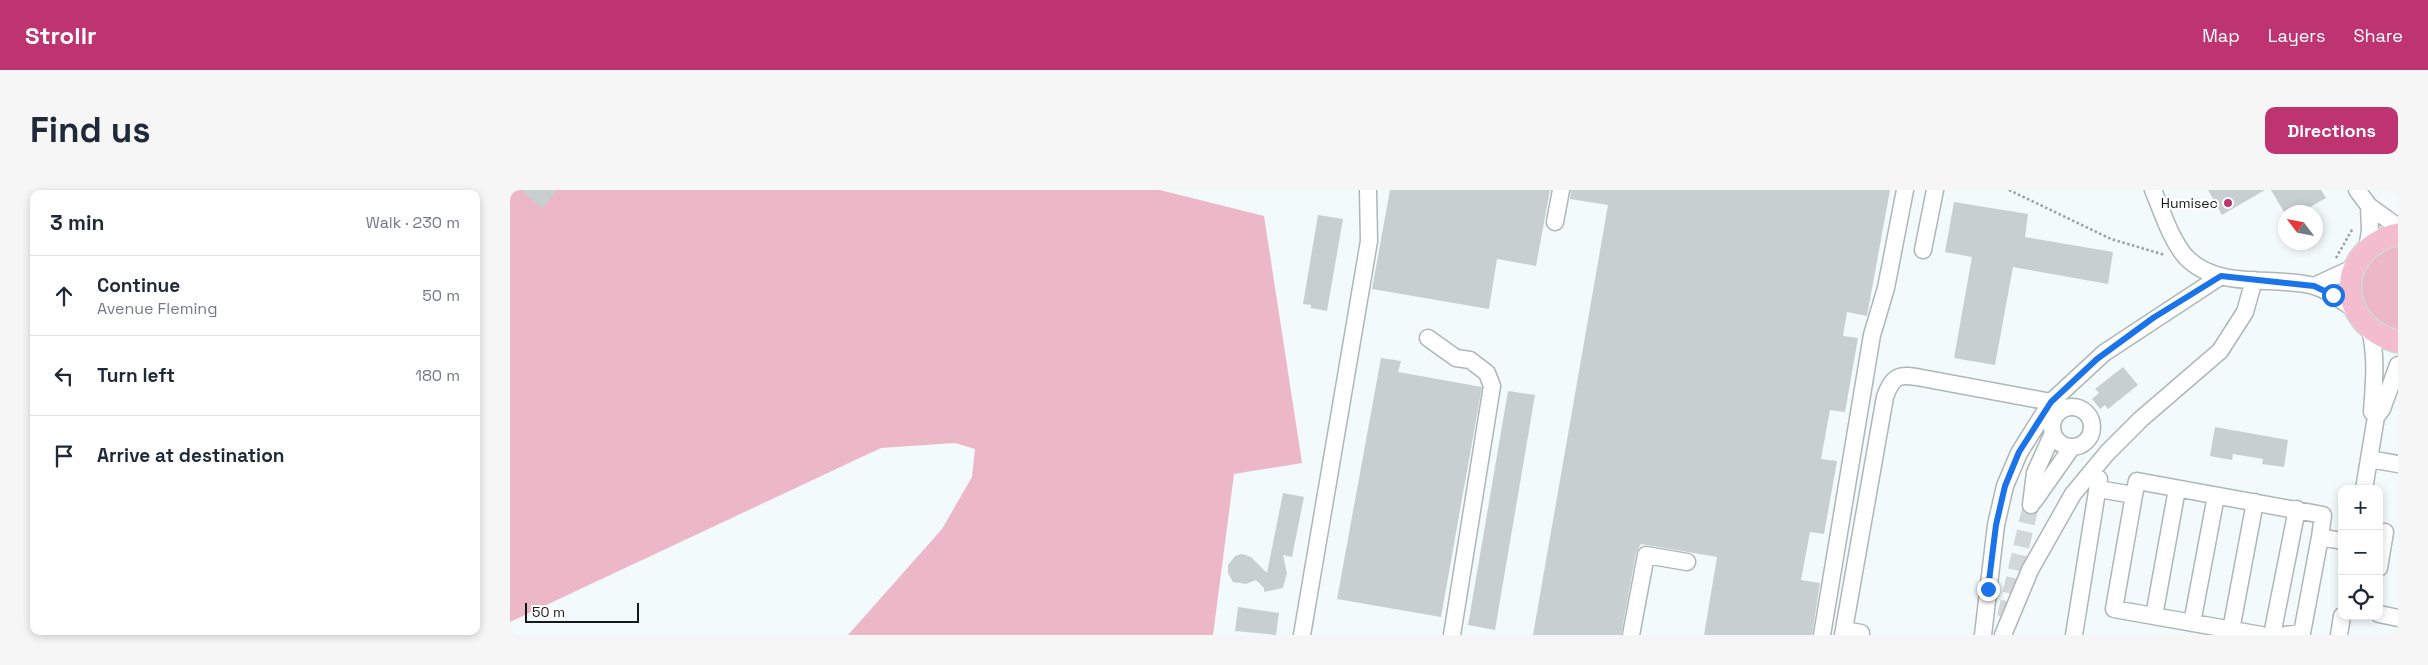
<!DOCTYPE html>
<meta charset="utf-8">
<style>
:root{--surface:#fff;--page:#f6f6f7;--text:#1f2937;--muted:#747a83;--line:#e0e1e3;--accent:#bd3471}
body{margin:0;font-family:"Space Grotesk",sans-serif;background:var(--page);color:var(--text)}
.controls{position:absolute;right:15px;bottom:15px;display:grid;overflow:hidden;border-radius:10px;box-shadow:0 2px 8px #0003}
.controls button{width:45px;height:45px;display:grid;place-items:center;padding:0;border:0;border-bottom:1px solid var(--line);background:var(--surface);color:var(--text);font:25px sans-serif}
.compass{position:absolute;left:1768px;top:15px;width:45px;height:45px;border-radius:50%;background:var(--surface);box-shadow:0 2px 8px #0003;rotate:302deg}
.scale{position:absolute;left:15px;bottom:12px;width:114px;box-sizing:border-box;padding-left:5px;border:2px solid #151818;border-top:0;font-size:14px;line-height:18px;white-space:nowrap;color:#151818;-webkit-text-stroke:4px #fff;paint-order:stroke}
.stop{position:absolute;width:15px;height:15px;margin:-11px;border:4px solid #1a73e8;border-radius:50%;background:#fff}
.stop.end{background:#1a73e8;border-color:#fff;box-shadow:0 1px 5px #0008}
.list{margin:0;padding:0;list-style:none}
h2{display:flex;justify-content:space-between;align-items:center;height:65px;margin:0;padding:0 20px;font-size:21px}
h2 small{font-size:16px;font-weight:400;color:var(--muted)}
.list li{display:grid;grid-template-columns:32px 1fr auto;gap:15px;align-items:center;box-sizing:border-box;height:80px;padding:0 20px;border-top:1px solid var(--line)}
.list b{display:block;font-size:19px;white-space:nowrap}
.list p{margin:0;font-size:16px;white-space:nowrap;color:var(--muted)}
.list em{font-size:16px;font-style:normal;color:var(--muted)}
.icon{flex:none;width:28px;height:28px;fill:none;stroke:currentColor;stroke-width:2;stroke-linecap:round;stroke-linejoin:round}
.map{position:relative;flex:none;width:1888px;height:445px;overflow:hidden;border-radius:10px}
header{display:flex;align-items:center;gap:30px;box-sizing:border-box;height:70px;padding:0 25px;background:var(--accent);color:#fff}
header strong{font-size:24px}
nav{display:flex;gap:28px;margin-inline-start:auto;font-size:18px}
.intro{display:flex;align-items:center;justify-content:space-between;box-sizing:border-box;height:120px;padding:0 30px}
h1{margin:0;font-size:35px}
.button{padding:12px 22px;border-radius:10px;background:var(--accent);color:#fff;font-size:18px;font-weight:700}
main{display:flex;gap:30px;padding:0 30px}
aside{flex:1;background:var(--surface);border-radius:10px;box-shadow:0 2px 8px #0003}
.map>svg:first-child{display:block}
.green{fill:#ecb8c8}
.building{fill:#c8cfd0}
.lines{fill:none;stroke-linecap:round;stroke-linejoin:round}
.minor-tunnel{stroke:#d2d8d9;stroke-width:16;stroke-dasharray:16 8;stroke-linecap:butt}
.minor-casing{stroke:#afb6b7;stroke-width:19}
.major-casing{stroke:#d5d5d5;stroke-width:24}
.path{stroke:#9a9fa0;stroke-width:2.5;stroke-dasharray:2.5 2.5;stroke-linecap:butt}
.minor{stroke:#fff;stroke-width:16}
.major{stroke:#f3bccf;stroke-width:21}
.route{stroke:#1a73e8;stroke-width:6}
.poi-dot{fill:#bd3471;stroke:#fff;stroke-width:2}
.labels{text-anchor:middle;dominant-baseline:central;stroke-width:4.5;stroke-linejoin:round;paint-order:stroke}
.poi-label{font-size:14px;fill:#151818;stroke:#fff;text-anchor:end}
</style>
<header>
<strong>Strollr</strong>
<nav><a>Map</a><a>Layers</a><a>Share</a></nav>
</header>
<div class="intro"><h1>Find us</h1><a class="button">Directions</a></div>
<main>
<aside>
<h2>3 min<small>Walk · 230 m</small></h2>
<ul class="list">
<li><svg class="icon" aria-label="ahead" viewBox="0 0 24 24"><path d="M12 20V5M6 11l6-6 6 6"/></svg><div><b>Continue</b><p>Avenue Fleming</p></div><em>50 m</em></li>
<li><svg class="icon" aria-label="left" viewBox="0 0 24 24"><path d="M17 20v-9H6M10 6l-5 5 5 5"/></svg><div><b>Turn left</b></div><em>180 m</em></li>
<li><svg class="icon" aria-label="arrive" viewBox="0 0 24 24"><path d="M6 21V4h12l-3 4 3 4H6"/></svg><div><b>Arrive at destination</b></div></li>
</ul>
</aside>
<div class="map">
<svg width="1888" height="445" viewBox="0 0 1888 445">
<rect width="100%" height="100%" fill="#f3fafb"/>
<path class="green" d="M0 0H650L754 26 792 273 724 284 703 445H338L432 339 462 287 465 259 445 253 371 258 0 432Z
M1888 55V142C1881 139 1873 137 1867 132 1847 119 1847 87 1861 70 1868 61 1878 59 1888 55Z"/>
<path class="building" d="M12 0H47L32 18Z
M880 0H1040L1026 76 987 69 979 119 862 99Z
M1061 0H1380L1357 126 1337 122 1333 146 1348 148 1335 222 1320 220 1311 269 1327 271 1314 344 1300 342 1291 390 1310 393 1302 445H1194L1207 367 1131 354 1126 363 1111 445H1023L1098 15 1060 9Z
M1698 0H1755L1712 25Z
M1761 0H1811L1816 8 1791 22H1774Z
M1444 12 1518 24 1515 47 1603 62 1598 94 1503 77 1485 175 1444 168 1462 67 1435 62Z
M808 25 833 29 817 121 801 118V115L793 114Z
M871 168 891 171 888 182 972 197 931 427 827 409Z
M1613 177 1628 195 1598 219 1595 215 1590 219 1582 209 1589 203 1585 199Z
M998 201 1025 205 985 440 958 435Z
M1705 237 1778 250 1774 277 1752 274 1753 269 1723 264 1722 270 1700 266Z
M773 303 794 307 782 367 773 365 777 383 773 398 754 402V398L746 390 736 394 723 392 718 383V375L725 366 732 364 741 367 757 383Z
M728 417 769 423 766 445 725 441Z"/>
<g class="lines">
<path class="minor-tunnel" d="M1495 427 1521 315"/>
<defs>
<path id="minor" d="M1643 0C1652 21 1660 48 1675 66 1707 101 1764 85 1804 96 1819 100 1832 111 1844 119
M1847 0 1859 16 1888 37
M1045 32 1051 0
M1857 59 1860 41 1859 16
M1413 60 1425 0
M1804 96 1845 77
M1860 140C1867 167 1864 193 1862 222L1866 227
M918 148 946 168 960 170 977 183 982 196 942 445
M1542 237a20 20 0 1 1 40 0a20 20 0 1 1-40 0Z
M1859 269 1888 274
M1588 299 1624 305 1604 419 1751 445
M1854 299 1866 227 1872 219 1888 175
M1624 305 1627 291 1813 325 1810 347
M1524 311 1562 257
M1521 315 1525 283 1543 243
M1869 378 1875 342
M1869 424 1888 428
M1644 426 1667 299
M1682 433 1706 306
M1334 440 1351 443
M1721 440 1745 312
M792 445 859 51 858 0
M1121 445 1136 365 1177 372
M1312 445 1362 145 1376 98 1395 0
M1333 445 1375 207C1383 184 1390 184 1412 188L1541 212 1547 224
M1473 445 1486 335 1495 296 1509 263 1541 212 1594 163 1711 86
M1493 445 1520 380 1563 304 1597 263 1631 229 1710 161 1735 122 1744 90
M1564 445 1589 289
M1762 445 1787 319
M1775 445 1792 443 1810 347 1832 351
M1829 445 1832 426"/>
<path id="major" d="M1888 44C1825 59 1824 135 1888 152"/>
</defs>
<use href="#minor" class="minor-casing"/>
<use href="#major" class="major-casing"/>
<path class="path" d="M1499 0 1601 49 1655 65
M1826 68 1843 38"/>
<use href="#minor" class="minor"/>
<use href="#major" class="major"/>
</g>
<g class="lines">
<path class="route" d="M1478 399 1486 335 1495 296 1509 262 1541 212 1587 169 1643 128 1711 86 1804 96 1823 105"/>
</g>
<circle class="poi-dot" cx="1718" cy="13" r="5"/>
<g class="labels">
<g class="poi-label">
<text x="1708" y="13">Humisec</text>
</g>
</g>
</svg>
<div class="controls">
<button>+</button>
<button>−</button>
<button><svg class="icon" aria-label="locate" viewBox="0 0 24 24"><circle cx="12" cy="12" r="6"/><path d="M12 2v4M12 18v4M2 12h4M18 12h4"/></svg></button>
</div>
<svg class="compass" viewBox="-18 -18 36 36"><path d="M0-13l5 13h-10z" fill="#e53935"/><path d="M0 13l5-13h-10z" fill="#747a83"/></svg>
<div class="scale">50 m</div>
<div class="stop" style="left:1823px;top:105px"></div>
<div class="stop end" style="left:1478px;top:399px"></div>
</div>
</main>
